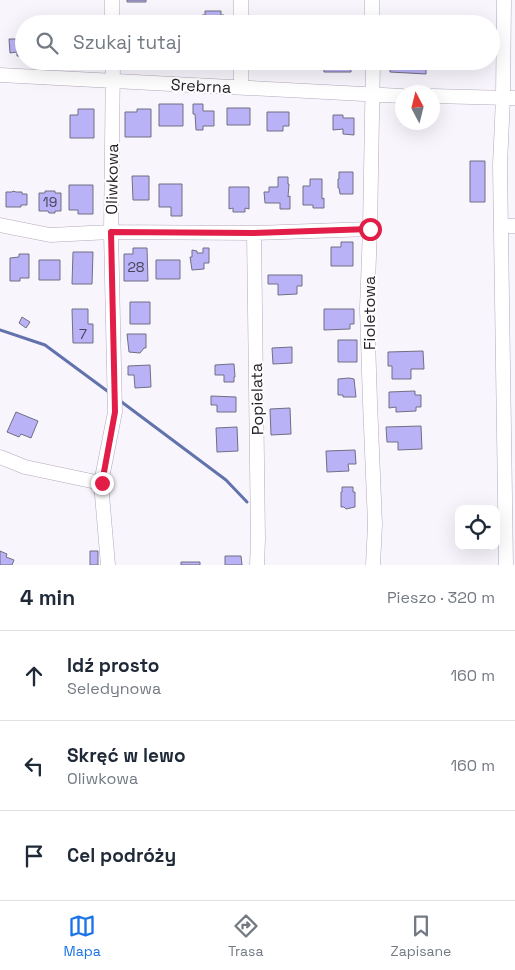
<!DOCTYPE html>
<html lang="pl">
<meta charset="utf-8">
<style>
:root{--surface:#fff;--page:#f6f6f7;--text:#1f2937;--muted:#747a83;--line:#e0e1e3;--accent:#1a73e8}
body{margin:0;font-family:"Space Grotesk",sans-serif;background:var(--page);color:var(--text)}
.controls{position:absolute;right:15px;bottom:15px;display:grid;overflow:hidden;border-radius:10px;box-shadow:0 5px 20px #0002}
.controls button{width:45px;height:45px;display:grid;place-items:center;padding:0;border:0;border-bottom:1px solid var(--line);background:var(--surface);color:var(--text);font:25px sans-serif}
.compass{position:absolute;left:395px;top:85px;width:45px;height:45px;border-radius:50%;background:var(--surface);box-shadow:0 5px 20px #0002;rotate:353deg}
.stop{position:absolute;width:15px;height:15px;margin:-11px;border:4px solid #e11d48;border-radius:50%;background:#fff}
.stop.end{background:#e11d48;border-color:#fff;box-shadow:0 1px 5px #0008}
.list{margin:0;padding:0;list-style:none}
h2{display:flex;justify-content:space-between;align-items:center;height:65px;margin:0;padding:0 20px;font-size:21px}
h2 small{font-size:16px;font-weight:400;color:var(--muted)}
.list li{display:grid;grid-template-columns:32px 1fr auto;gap:15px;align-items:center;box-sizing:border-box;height:90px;padding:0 20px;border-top:1px solid var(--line)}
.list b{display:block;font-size:19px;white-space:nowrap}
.list p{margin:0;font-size:16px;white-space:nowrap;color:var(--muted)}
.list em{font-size:16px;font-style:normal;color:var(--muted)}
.icon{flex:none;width:28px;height:28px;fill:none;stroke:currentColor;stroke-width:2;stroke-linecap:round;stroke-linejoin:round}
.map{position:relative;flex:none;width:515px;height:565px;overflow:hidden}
.search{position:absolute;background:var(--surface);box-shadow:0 5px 20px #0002;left:15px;right:15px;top:15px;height:55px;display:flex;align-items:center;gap:12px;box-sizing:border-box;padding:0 18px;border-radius:28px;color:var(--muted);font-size:19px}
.sheet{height:335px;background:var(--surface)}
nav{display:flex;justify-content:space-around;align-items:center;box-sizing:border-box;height:70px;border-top:1px solid var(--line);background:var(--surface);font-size:14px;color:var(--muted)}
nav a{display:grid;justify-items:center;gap:2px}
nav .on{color:var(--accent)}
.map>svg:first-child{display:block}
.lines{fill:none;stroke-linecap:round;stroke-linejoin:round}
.stream{stroke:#6272ac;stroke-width:3}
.building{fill:#b9b2f6;stroke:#716f83}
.minor-casing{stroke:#b3a9bd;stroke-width:15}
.minor{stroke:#fff;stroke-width:14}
.route{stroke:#e11d48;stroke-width:6}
.labels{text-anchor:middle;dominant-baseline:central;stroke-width:4;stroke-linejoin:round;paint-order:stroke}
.number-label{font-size:14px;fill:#48435a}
.street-label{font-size:16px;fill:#221e26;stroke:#fff}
</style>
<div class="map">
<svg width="515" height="565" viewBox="0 0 515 565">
<rect width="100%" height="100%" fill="#f9f5fd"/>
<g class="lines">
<path class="stream" d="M0 330 45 345 110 393
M119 400 226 480 247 502"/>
</g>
<path class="building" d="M127 0H146V2H127Z
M205 11H221V15H224V24H202V15H205Z
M392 21H411V24H392Z
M17 36H24V56H17V52L10 53 9 39H17Z
M198 61H219V64H197Z
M324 61H351V72H324Z
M390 61H426V74L390 72Z
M159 104H183V126H159Z
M193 104H203V111H214V126H203V130H196L195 114H193Z
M227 108H250V125H227Z
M78 109H94V138H70V115H78Z
M137 109H151V137H125V112H137Z
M267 112H289V126H283V131H267Z
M333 115H343V118H354V135L343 134V129L333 130Z
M470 161H485V202H470Z
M339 172H353V194H340L339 188H338V179H339Z
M132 176H149V200H133Z
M278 177H288V184H289L288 197 290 196V209H280V203H265L264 192H269V187H278Z
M310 179H322V199L324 198V208H313V205H303V186H310Z
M159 184H182V216H171V207H159Z
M69 185H93V214H78V210H69Z
M229 187H249V209L245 208V212H233V208L229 209Z
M13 191 16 192H22V194H27V205H21V207H6V192H12Z
M45 191H55V193H61V211H55V213H49L48 211H39V193H45Z
M341 242H353V266H331V247H341Z
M133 248H147L148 281H124V254H133Z
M203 248H209V263H204V269L192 270 190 257H192V250L197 251V253H203Z
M73 252H93L92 284H72Z
M19 254H29V278H20V281H10V258L19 257Z
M39 260H60V280H39Z
M156 260H180V279H156Z
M268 275H302V286H297V294L278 295V284H268Z
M130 302H150V324H130Z
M72 309H88V324H93V343H73Z
M324 309H354V324H350V329L324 330Z
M22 317 30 322 26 328 19 323Z
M127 334H146V348H144L140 353 129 352Z
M338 340H357V362H338Z
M292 347V363L273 364 272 348Z
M423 351 424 369H411V379H392V366H388V352Z
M231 364H234L235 377H234V382H224V375H215V365Z
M150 365 151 387 135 388 134 375H128V366Z
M349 378 354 379 356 397H343V395H338V379Z
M415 391V395H421V407H416V411L396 412V407L389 408V392Z
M211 396 236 397V412H217V405H211Z
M290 408 291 434 271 435 270 409Z
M16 412 38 421 31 438 21 434 19 437 7 432Z
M421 426 422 449 398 450V442H387L386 427Z
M237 427 238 451 217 452 216 428Z
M355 450 356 464H348L349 471 327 472 326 451Z
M342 487H353V492H355V507L346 509 344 507H341V492H342Z
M0 551 7 554 6 557 14 560 12 565H0Z
M90 551H98V565H90Z
M225 556H241L242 565H225Z
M181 562H200V565H181Z"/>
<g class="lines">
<defs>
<path id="minor" d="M112 0V24
M241 0V24
M372 0V24
M504 0 503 98 500 165 506 565
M241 61V87
M373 61 370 229 367 309 370 402 375 524 373 565
M0 75 402 96
M432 96 515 98
M0 225 50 235 111 232 254 233 370 229
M501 226H515
M254 233 258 539 257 565
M0 457 25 467 101 483
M108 565 101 483 115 412 111 232 113 61"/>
</defs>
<use href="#minor" class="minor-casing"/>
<use href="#minor" class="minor"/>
</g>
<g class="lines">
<path class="route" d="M102 483 115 412 111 232 254 233 370 229"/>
</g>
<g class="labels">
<g class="number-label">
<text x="50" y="202">19</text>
<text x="136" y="267">28</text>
<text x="83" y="334">7</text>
</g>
<g class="street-label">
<text transform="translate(201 86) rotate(3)">Srebrna</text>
<text transform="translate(112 179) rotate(-89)">Oliwkowa</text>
<text transform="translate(369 313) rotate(-90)">Fioletowa</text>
<text transform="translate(257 399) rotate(-91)">Popielata</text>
</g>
</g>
</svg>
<div class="controls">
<button><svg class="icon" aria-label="locate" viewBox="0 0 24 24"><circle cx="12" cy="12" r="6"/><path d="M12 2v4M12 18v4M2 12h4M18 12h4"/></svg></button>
</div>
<svg class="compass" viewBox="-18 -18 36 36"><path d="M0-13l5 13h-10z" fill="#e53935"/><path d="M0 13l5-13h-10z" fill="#747a83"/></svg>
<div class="stop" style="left:370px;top:229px"></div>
<div class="stop end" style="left:102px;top:483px"></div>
<div class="search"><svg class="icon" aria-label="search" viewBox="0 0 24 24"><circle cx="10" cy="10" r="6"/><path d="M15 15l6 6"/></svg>Szukaj tutaj</div>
</div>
<section class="sheet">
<h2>4 min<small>Pieszo · 320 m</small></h2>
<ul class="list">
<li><svg class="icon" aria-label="ahead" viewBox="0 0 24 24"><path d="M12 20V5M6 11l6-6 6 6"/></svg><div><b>Idź prosto</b><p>Seledynowa</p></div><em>160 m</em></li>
<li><svg class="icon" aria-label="left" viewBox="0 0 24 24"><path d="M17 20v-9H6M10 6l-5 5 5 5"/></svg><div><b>Skręć w lewo</b><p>Oliwkowa</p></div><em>160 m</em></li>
<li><svg class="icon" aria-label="arrive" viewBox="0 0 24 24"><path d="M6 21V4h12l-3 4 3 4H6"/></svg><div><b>Cel podróży</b></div></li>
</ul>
</section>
<nav>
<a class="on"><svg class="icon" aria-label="map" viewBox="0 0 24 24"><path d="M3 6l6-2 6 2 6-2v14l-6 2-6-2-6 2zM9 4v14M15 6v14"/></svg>Mapa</a>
<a><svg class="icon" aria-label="directions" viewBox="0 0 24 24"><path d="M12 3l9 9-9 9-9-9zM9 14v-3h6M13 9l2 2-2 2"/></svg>Trasa</a>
<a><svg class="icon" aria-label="saved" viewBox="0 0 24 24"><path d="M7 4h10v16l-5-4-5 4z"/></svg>Zapisane</a>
</nav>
